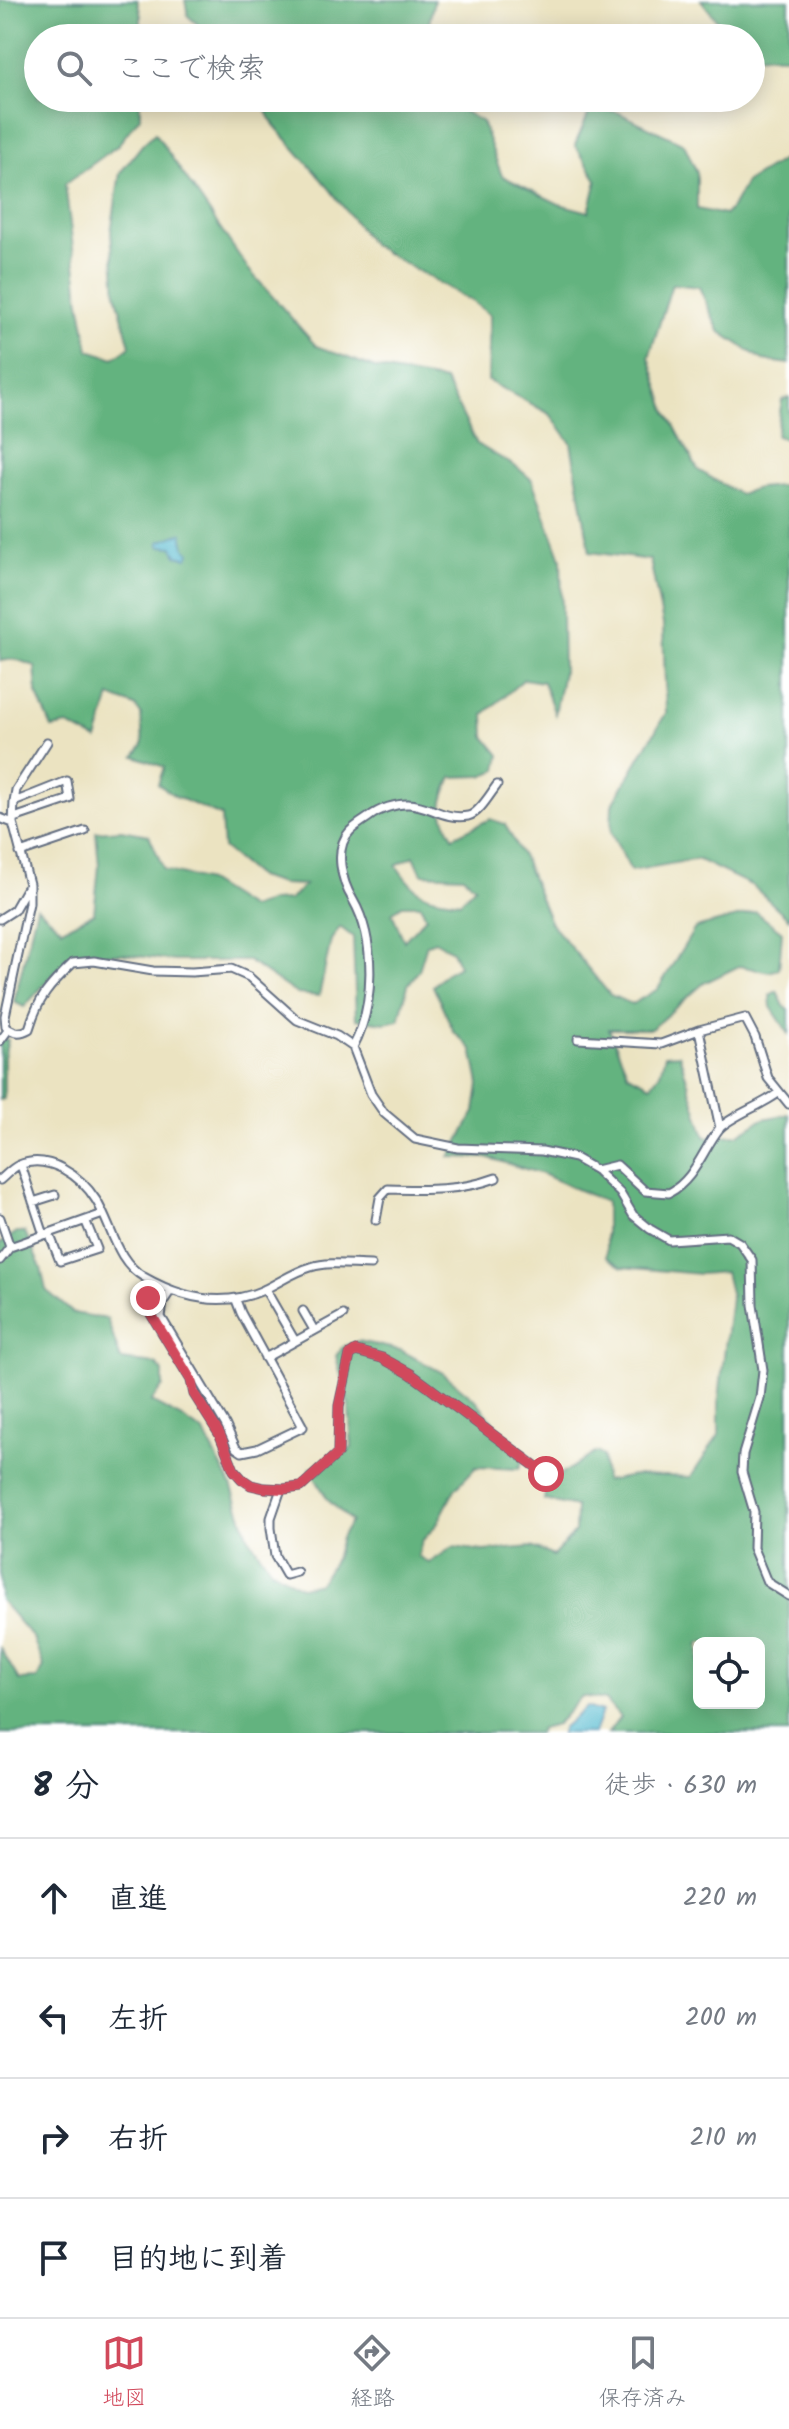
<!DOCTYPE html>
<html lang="ja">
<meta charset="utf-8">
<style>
:root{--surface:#fff;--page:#f2f2f3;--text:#1f2937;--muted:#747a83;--line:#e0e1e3;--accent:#d1495b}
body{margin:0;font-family:Kalam,"Klee One",sans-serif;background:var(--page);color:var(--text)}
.controls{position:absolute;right:24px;bottom:24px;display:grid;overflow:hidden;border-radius:12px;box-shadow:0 4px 20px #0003}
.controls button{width:72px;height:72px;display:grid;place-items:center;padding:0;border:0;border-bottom:2px solid var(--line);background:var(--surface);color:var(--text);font:40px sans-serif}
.stop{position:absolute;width:24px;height:24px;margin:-18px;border:6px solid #d1495b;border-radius:50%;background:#fff}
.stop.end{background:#d1495b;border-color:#fff;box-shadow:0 2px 8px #0008}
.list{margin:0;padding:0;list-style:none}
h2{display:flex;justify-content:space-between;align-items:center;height:104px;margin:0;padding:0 32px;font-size:34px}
h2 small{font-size:26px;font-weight:400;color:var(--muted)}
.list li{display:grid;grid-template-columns:52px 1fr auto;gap:24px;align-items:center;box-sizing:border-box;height:120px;padding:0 32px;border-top:2px solid var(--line)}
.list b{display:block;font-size:30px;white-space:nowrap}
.list em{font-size:26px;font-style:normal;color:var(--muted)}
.icon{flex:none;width:44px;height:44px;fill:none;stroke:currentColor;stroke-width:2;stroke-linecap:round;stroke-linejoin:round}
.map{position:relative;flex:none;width:789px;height:1733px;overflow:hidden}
.search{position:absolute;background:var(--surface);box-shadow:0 4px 20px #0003;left:24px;right:24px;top:24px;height:88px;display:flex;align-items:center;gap:20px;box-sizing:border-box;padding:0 28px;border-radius:44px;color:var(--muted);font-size:30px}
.sheet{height:584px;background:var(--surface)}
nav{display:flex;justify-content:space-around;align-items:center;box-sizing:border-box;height:112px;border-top:2px solid var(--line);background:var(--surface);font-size:22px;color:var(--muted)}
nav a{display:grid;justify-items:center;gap:4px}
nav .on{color:var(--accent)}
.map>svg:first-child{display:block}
.forest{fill:#64b37f;stroke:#40716e;stroke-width:2;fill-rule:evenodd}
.water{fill:#51b9cf;stroke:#367496;stroke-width:2}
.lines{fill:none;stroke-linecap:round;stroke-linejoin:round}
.minor-casing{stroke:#646e81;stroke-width:11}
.minor{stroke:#fff;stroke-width:7}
.route{stroke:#d1495b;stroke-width:10}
</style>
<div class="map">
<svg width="789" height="1733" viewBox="0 0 789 1733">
<rect width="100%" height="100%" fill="#fff"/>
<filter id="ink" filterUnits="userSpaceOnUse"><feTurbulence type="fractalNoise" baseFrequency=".0125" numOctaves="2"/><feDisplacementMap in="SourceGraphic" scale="16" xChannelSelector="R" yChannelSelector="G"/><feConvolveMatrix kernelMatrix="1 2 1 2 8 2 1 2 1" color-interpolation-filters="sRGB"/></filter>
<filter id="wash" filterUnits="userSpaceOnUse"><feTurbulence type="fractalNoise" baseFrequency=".006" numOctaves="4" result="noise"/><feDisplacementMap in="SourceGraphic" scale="32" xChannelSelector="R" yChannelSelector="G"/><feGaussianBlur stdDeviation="1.8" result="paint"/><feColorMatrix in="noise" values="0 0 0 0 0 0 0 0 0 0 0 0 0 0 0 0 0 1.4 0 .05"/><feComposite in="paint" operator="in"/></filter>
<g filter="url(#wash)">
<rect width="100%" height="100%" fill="#ebe3c1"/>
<path class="forest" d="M0 0H137L141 16V38H38V98H140V117L117 146 65 184 79 296 89 350 114 358 130 346 116 293 111 232 120 173 143 144 155 133 249 270 316 346 375 368 445 381 477 444 518 468 532 480 561 559 563 672 555 714 543 682 524 679 484 714 485 737 500 755 497 770 482 776 452 777C440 805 438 810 453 837L490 819 505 824 525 862 550 922 610 995 632 1004 658 989 695 928 756 912 782 932 779 969 769 972 739 966 704 983 651 1029H609L628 1074 651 1085 660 1073 665 1055 679 1054 705 1137 737 1135 763 1119 789 1114V1733H608L620 1717 605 1700 582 1696 556 1725 540 1729 538 1733H0V1648L19 1680 37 1679 44 1667 33 1638 0 1600V1244L17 1232H25L41 1268 46 1290 73 1313 107 1319 121 1360 156 1364 163 1372V1386L151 1402 182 1418 204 1433 231 1485 249 1538 271 1569 301 1587 320 1583 335 1559 341 1538 351 1521 328 1500 310 1469 352 1448 349 1407 336 1356 342 1347 358 1341 400 1350 443 1373 477 1401 497 1427 525 1453 519 1469 476 1467 455 1489 437 1524 422 1541 418 1556 429 1563 453 1547 484 1551 532 1547 553 1556 575 1532 576 1507 544 1500 547 1483 597 1452 603 1456 605 1481 639 1475 691 1477 719 1435V1398L731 1297 725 1272 700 1274 622 1267 606 1257V1202L542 1174 489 1158 450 1157 475 1112 479 1084 472 1049 454 1032 433 986 445 974 459 966 452 951 435 941 427 944 419 970 408 985 399 1020 385 1023 356 1019 353 937 340 927 331 940 319 996 297 994 248 961H175L123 954H72L24 1007 14 1002 37 907 62 929 94 913 99 866 96 832 121 830 149 835 164 870 207 881 250 908 271 901 289 900 305 885 281 884 258 877 223 848 221 816 175 796 158 784 164 767 135 756 143 745 141 714 135 706 110 696 97 740 68 725 52 728 37 693 35 666 15 659 0 661ZM414 856 422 874 463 876 475 886 460 902C425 897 416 896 396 865ZM402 905H421L426 917 404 941 392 913ZM699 1643H759V1703H699Z
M185 0H434L426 38H213L188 16Z
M701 0H789V56L751 55V38H731Z
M260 98H429L458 108 482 122 502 176 559 204 589 212 597 180 575 145 591 108 617 112 684 144 697 173V209L725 215 734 204 746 182 789 156V364L763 360 719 331 699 287 672 284 649 357 667 412 698 470 739 494 758 488 789 485V919L753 886 697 859 631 871 611 833 612 805 666 713 663 624 650 560 590 552 571 443 550 414 488 381 490 315 473 302 372 245 329 188 274 125Z
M789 397V440L776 436 782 400Z
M777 991 784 1006 789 1010V1034L771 1007 770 995Z
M0 1038 8 1040 4 1057V1099L0 1100Z"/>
<path class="water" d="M182 533 185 548 190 553 188 558 177 556 173 547 160 546 159 542Z
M586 1707 602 1712 594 1733H561L562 1728Z"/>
</g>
<g filter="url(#ink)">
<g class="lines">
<defs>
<path id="minor" d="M14 802 16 790 47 742
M0 818 13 823
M14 818 70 799 67 781 14 802 13 823 29 884V903L5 1016 6 1027C14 1033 20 1034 29 1029 38 998 50 985 73 963L94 961 153 971 192 972 231 969 249 977 297 1020 337 1036 353 1047 371 1094 384 1113 415 1139 458 1148 542 1151 575 1158 596 1170 620 1193 633 1215 650 1229 669 1240 728 1236 740 1243 752 1260 753 1305 763 1370 760 1398 743 1454 742 1472 754 1512 753 1548 767 1582 789 1596
M20 853 85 831
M0 919 14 910 26 889
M699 1030 720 1128
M578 1039 661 1044 699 1030 745 1018 755 1037 768 1078 789 1104
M0 1041 9 1029
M353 1047C375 1006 376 940 353 900 342 882 333 849 350 831 355 826 363 821 369 817 379 809 397 803 409 804 430 805 444 820 468 816 479 814 490 794 497 785
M21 1165 44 1235
M596 1170 617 1165 645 1191 669 1193C695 1179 702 1151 719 1129 729 1117 763 1105 778 1093
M0 1180C6 1175 12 1168 19 1165 49 1153 81 1176 96 1200 112 1226 116 1261 144 1277 181 1298 221 1308 261 1291 277 1284 293 1272 311 1267 330 1261 351 1265 371 1265
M33 1202 55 1195
M0 1218 10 1247
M376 1220 380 1198 388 1189C425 1190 461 1191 496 1178
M49 1233 60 1261 97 1249 86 1222
M0 1260 10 1247 103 1214
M148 1280V1309L191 1380 194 1394 220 1435 234 1470 242 1479 251 1485 264 1488 284 1489 301 1487 338 1453 339 1406 350 1355 356 1351 382 1358 411 1374 546 1474
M265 1289 295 1341
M171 1290 163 1302 161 1317 225 1424 236 1448 242 1452 257 1449 303 1427 241 1313 236 1300
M303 1311 314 1330
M265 1358 343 1315
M281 1489 271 1518V1528L275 1556 286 1575 297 1572"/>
</defs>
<use href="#minor" class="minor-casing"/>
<use href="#minor" class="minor"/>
</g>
</g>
<g class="lines" filter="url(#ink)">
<path class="route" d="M148 1298V1309L191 1380 194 1394 220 1435 234 1470 242 1479 251 1485 264 1488 284 1489 301 1487 338 1453 339 1406 350 1355 356 1351 382 1358 411 1374 546 1474"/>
</g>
</svg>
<div class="controls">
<button><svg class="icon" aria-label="locate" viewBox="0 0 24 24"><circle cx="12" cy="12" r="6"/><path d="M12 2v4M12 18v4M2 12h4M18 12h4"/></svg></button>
</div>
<div class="stop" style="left:546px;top:1474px"></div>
<div class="stop end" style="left:148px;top:1298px"></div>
<div class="search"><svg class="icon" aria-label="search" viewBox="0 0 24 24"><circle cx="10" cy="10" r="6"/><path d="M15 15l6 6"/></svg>ここで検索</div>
</div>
<section class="sheet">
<h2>8 分<small>徒歩 · 630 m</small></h2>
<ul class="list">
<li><svg class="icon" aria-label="ahead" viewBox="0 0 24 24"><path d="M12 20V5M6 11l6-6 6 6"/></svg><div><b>直進</b></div><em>220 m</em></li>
<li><svg class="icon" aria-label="left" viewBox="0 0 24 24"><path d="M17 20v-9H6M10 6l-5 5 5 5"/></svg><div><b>左折</b></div><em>200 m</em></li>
<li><svg class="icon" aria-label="right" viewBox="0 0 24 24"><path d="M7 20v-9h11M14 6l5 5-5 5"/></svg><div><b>右折</b></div><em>210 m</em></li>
<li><svg class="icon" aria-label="arrive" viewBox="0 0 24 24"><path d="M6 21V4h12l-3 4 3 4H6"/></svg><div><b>目的地に到着</b></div></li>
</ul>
</section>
<nav>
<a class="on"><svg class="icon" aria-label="map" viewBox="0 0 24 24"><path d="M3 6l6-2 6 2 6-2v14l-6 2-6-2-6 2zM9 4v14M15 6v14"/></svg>地図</a>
<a><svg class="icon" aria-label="directions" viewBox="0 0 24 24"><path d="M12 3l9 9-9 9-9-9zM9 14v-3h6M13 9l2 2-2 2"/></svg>経路</a>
<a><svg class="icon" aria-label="saved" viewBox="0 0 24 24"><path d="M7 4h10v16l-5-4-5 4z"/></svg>保存済み</a>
</nav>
